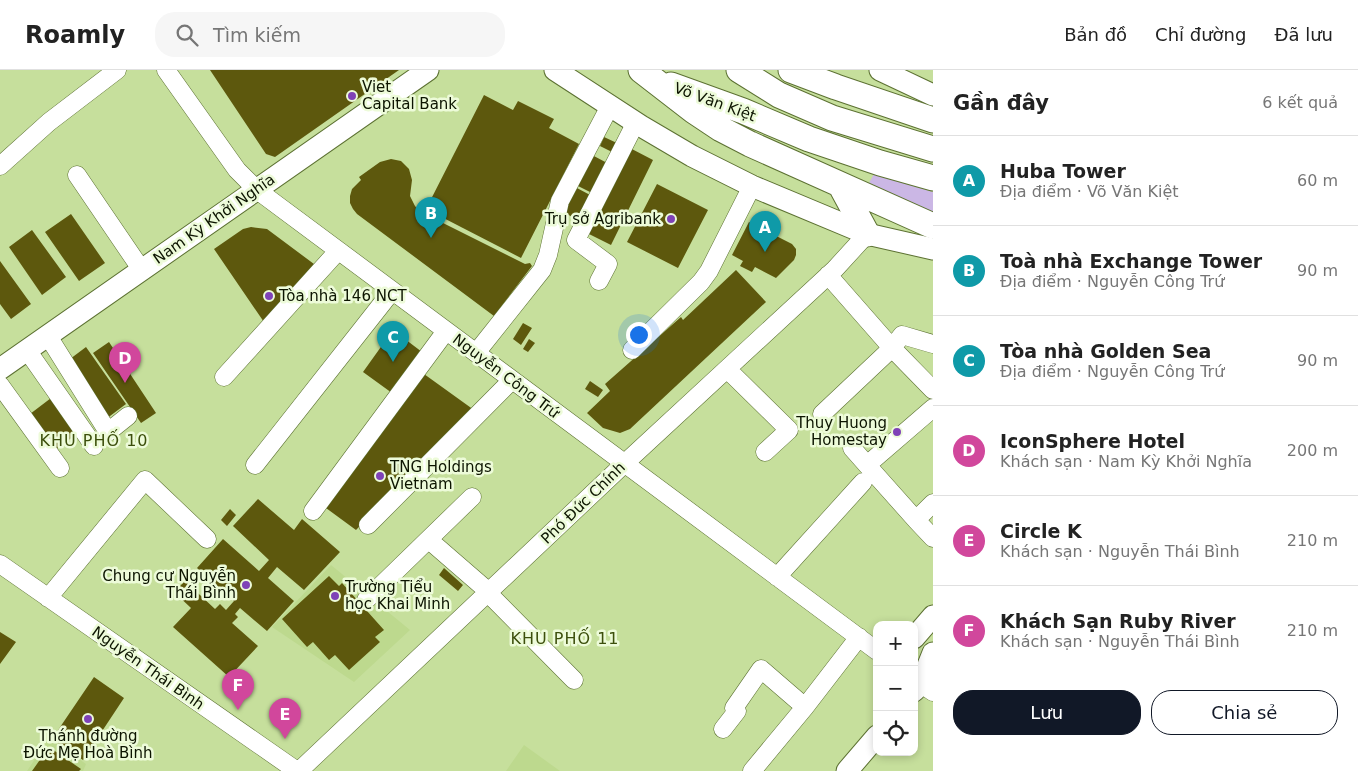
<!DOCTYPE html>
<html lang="vi">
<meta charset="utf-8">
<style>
:root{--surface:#fff;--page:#f6f6f6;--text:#222;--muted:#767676;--line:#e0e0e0;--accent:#111827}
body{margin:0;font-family:"DejaVu Sans",sans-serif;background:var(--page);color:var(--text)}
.controls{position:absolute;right:15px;bottom:15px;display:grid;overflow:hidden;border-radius:10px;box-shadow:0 2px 8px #0003}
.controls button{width:45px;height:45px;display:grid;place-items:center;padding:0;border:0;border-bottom:1px solid var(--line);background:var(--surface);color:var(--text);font:25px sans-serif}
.you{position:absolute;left:638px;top:264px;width:18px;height:18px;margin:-12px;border:4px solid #fff;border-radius:50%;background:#1a73e8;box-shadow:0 0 0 8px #1a73e833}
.badge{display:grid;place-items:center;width:32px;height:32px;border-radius:50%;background:var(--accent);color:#fff;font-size:16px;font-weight:700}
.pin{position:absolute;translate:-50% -41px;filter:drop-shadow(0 1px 2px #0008)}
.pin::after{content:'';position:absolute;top:26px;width:18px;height:15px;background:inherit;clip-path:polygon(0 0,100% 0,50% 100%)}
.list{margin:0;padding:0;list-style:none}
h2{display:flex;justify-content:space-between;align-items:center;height:65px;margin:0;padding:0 20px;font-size:21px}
h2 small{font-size:16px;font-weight:400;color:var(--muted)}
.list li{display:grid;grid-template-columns:32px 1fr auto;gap:15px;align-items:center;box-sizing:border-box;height:90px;padding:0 20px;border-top:1px solid var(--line)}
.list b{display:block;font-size:19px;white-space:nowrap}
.list p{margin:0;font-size:16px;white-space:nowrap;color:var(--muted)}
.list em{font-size:16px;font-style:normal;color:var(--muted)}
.actions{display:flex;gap:10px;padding:15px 20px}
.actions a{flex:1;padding:11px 0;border:1px solid var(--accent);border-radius:20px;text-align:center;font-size:18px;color:var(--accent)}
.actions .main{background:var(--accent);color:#fff}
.icon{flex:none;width:28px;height:28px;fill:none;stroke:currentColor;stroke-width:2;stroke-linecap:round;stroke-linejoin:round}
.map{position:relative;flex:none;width:933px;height:701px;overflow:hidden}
header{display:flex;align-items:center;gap:30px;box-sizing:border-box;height:70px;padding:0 25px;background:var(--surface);border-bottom:1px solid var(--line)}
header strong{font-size:24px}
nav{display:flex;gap:28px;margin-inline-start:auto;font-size:18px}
.search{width:350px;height:45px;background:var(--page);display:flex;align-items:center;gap:12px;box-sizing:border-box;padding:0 18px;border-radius:20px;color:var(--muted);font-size:19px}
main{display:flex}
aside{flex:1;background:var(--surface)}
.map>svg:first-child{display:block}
.built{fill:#bdd98e}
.green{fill:#cbb7e5}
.building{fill:#5d580d}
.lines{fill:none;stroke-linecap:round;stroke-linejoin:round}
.minor-casing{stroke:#5c7132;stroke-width:19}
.major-casing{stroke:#5c7132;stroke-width:23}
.highway-casing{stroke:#5c7132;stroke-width:27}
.minor{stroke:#fff;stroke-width:18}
.major{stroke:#fff;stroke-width:21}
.highway{stroke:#fff;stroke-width:25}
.poi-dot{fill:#7f42b7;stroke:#edfbd9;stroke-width:2}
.labels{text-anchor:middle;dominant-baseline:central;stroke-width:5;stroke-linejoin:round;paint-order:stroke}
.poi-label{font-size:15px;fill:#0c1400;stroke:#edfbd9;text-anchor:start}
.street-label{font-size:15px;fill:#0c1400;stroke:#edfbd9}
.neighbourhood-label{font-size:16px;letter-spacing:1px;fill:#3c4f0c;stroke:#edfbd9}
</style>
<header>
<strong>Roamly</strong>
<div class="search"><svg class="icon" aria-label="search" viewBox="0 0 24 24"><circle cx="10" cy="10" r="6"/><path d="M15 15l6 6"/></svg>Tìm kiếm</div>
<nav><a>Bản đồ</a><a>Chỉ đường</a><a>Đã lưu</a></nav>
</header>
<main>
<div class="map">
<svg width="933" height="701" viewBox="0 0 933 701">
<rect width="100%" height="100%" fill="#c6df9c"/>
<path class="built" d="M331 495 410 560 354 612 272 557Z
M49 668 86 694 83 701H27Z
M524 675 560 701H506Z"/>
<path class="green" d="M874 104 933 122V142L869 113Z"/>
<path class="building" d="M210 0H399L275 87 266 84Z
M484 25 513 40 518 31 554 49 549 58 579 74 521 188 426 139Z
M604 67 619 74 614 83 600 76Z
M628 77 653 90 611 175 585 162Z
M592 85 609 94 594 124 576 115Z
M391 89 401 91 409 99 412 110 410 126 415 136 419 141 525 194 530 193 532 196 494 246 357 144 353 139 350 133V126L352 119 361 110 359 107 380 92Z
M657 114 708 140 678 198 627 172Z
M575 117 592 126 580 151 563 142Z
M71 144 105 193 79 211 45 162Z
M749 152 792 174 796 179V185L794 190 776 208 755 197 752 202 740 196 743 191 732 185Z
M251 157 267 159 318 197 266 255 214 179 243 159Z
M32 160 66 207 42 225 9 177Z
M0 191 31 234 11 249 0 234Z
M736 200 766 232 630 359 620 363 603 358 587 343 610 321 605 314 681 247 683 250Z
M523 253 532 258 521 275 513 269Z
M393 260 422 282 392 323 363 302Z
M529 269 535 273 528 282 523 279Z
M109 272 156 343 141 353 93 283Z
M86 277 126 334 106 349 66 292Z
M424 304 474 340 356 460 326 438Z
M590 311 603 320 598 327 585 319Z
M55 325 81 361 55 380 30 344Z
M258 429 294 460 302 449 340 482 304 520 277 497 268 508 294 531 267 561 240 538 235 544 238 547 232 553 258 576 229 607 173 557 191 538 174 522 185 511 215 539 220 534 226 540 234 531 197 498 223 469 259 501 269 490 233 456Z
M230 439 236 445 227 456 221 450Z
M444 498 463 515 458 521 439 505Z
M329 506 339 516 342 513 384 560 375 567 380 572 349 600 335 585 329 590 313 572 307 577 282 549Z
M0 562 16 572 0 594Z
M94 607 124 628 83 690 52 669Z
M49 677 81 699 79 701H32Z"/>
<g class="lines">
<defs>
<path id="minor" d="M166 0 237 100 257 120 877 581
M0 96 49 52 117 0
M77 105 141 199
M599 211 608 194 576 170 636 52
M48 266 108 362 128 346
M933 274 902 265 892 278 933 320
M27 280 94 376
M632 280 701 212 709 201 752 116
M476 283 542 200 548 185 560 131 610 36
M727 299 789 360 765 382
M224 307 338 181
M0 315 60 398
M822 344 892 278 828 205
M852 378 867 395 933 338
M255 395 392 221
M867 395 916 450
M933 433 916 450 933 468
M313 441 446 261
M368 455 512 310
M429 470 489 522
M0 494 297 701
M777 507 863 412
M488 523 574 610
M48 528 145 410 207 469
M366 530 472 427
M914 609 933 622
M723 659 737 641 734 638 761 599 805 637
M299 701 624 394 835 199 867 164
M752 701 805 637 859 567"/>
<path id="major" d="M555 0 641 56 692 86 752 116 867 164 933 179
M880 0 933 25
M0 299 428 0
M914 568 933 546
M914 621 921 613 933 583
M847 701 877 666"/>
<path id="highway" d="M641 0 694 41 721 59 750 74 933 156
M739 0 779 25 832 48 933 79
M791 0 836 17 933 50
M671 15 743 41 809 69 880 93 933 108
M841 116 867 164"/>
</defs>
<use href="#minor" class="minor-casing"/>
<use href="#major" class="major-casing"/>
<use href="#highway" class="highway-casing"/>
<use href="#minor" class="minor"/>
<use href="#major" class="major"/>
<use href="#highway" class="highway"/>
</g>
<g class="poi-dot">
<circle cx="352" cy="26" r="5"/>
<circle cx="671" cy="149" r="5"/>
<circle cx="269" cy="226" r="5"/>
<circle cx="897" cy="362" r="5"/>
<circle cx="380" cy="406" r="5"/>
<circle cx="246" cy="515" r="5"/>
<circle cx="335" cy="526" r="5"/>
<circle cx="88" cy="649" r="5"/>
</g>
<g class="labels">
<g class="poi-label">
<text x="362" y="17">Viet<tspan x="362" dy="17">Capital Bank</tspan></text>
<text x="661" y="149" text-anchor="end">Trụ sở Agribank</text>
<text x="279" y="226">Tòa nhà 146 NCT</text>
<text x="887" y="353" text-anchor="end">Thuy Huong<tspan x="887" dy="17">Homestay</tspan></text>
<text x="390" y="397">TNG Holdings<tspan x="390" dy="17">Vietnam</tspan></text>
<text x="236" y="506" text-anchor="end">Chung cư Nguyễn<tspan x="236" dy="17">Thái Bình</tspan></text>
<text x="345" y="517">Trường Tiểu<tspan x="345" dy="17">học Khai Minh</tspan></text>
<text x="88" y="666" text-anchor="middle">Thánh đường<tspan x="88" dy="17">Đức Mẹ Hoà Bình</tspan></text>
</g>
<g class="street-label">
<text transform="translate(715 32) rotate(20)">Võ Văn Kiệt</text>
<text transform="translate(214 149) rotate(-35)">Nam Kỳ Khởi Nghĩa</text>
<text transform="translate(506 306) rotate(37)">Nguyễn Công Trứ</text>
<text transform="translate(583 433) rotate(-44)">Phó Đức Chính</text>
<text transform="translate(148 598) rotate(35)">Nguyễn Thái Bình</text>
</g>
<g class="neighbourhood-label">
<text x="94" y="370">KHU PHỐ 10</text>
<text x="565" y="568">KHU PHỐ 11</text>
</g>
</g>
</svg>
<div class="controls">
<button>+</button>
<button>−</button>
<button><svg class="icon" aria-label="locate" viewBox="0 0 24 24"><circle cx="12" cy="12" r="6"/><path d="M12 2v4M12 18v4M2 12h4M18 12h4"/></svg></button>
</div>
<div class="you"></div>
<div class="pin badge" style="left:765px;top:182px;background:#0f9aa8">A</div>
<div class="pin badge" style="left:431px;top:168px;background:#0f9aa8">B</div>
<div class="pin badge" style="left:393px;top:292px;background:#0f9aa8">C</div>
<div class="pin badge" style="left:125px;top:313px;background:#d1479c">D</div>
<div class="pin badge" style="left:285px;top:669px;background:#d1479c">E</div>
<div class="pin badge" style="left:238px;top:640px;background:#d1479c">F</div>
</div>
<aside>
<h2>Gần đây<small>6 kết quả</small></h2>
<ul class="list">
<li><span class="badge" style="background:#0f9aa8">A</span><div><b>Huba Tower</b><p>Địa điểm · Võ Văn Kiệt</p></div><em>60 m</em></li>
<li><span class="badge" style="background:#0f9aa8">B</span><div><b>Toà nhà Exchange Tower</b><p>Địa điểm · Nguyễn Công Trứ</p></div><em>90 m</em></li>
<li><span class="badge" style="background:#0f9aa8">C</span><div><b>Tòa nhà Golden Sea</b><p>Địa điểm · Nguyễn Công Trứ</p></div><em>90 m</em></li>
<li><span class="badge" style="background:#d1479c">D</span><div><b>IconSphere Hotel</b><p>Khách sạn · Nam Kỳ Khởi Nghĩa</p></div><em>200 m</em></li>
<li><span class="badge" style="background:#d1479c">E</span><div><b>Circle K</b><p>Khách sạn · Nguyễn Thái Bình</p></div><em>210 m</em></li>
<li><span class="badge" style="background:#d1479c">F</span><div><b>Khách Sạn Ruby River</b><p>Khách sạn · Nguyễn Thái Bình</p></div><em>210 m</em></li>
</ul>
<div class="actions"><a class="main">Lưu</a><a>Chia sẻ</a></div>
</aside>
</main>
